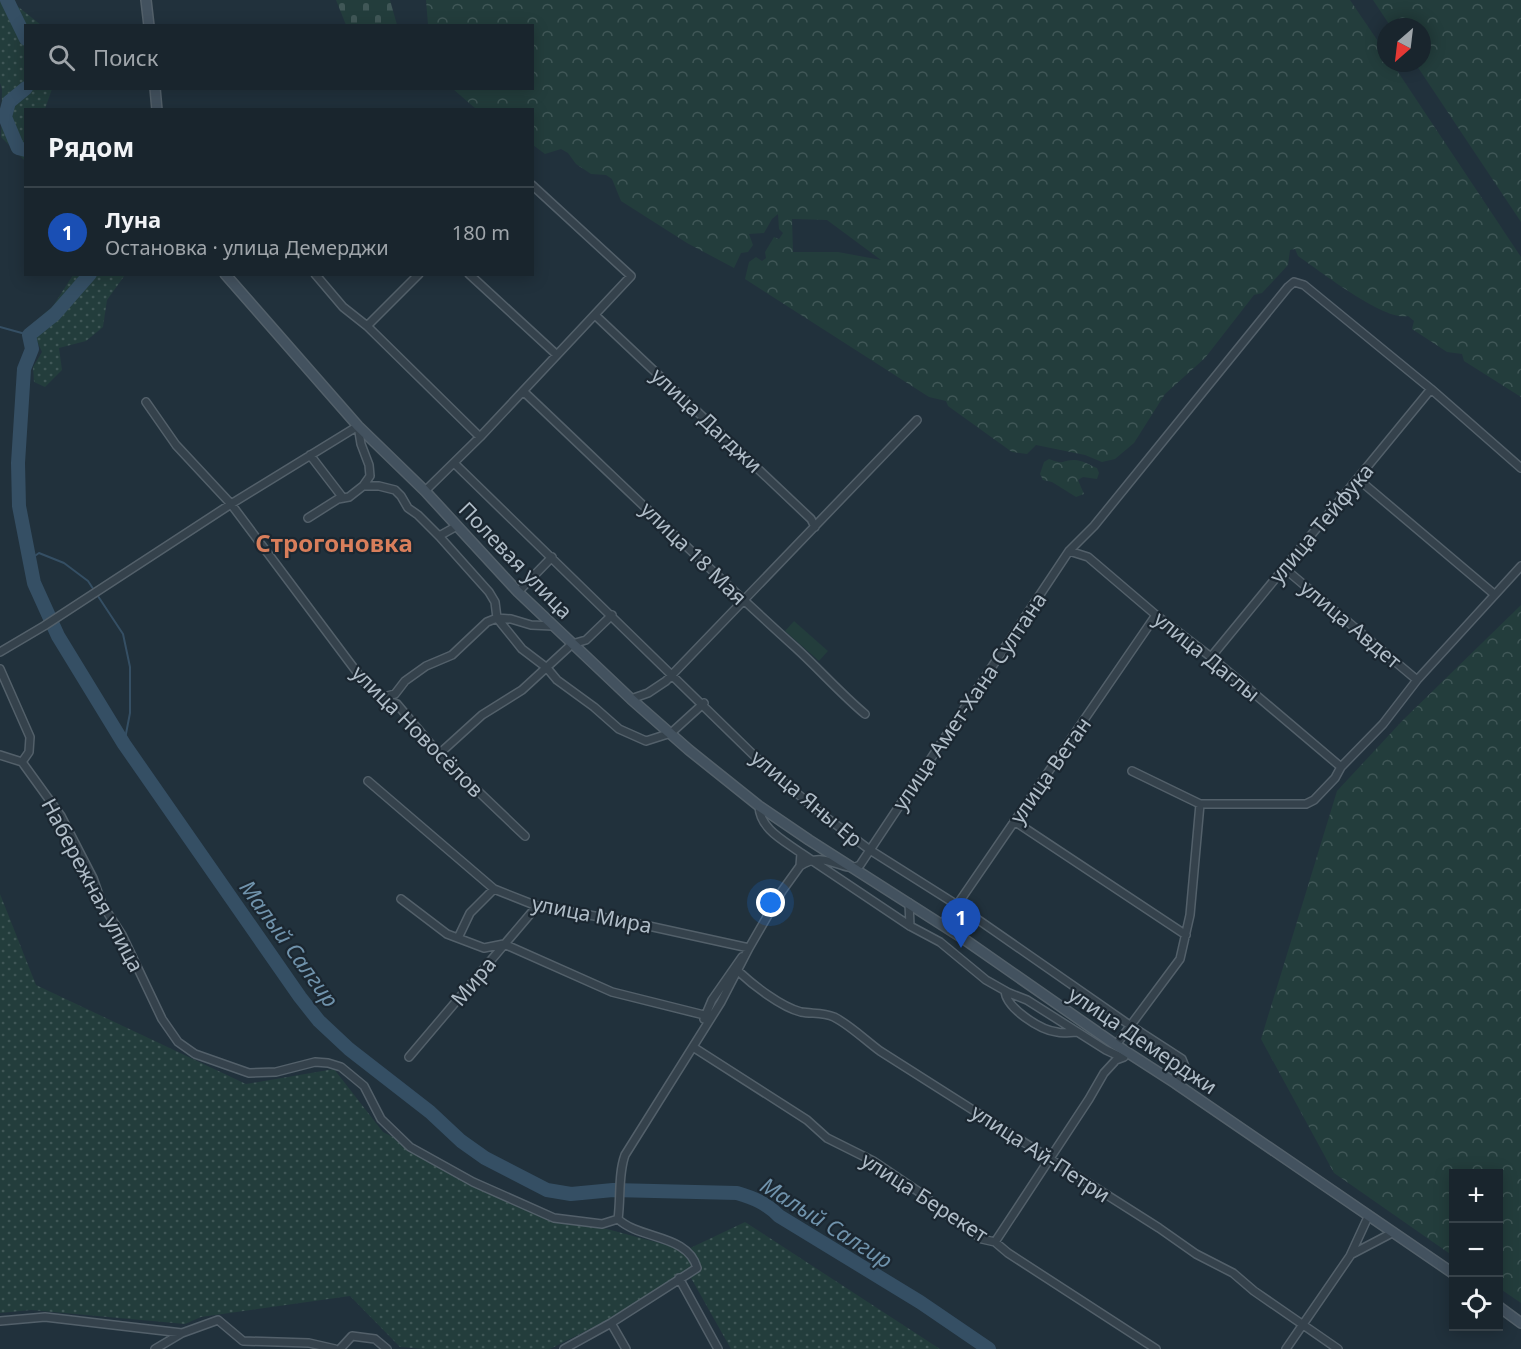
<!DOCTYPE html>
<html lang="ru">
<meta charset="utf-8">
<style>
:root{--surface:#19252d;--page:#263139;--text:#f1f3f6;--muted:#9fa5aa;--line:#374249;--accent:#82c3fb}
body{margin:0;font-family:"Noto Sans",sans-serif;background:var(--page);color:var(--text)}
.controls{position:absolute;right:18px;bottom:18px;display:grid;overflow:hidden;border-radius:0px;box-shadow:0 3px 15px #0003}
.controls button{width:54px;height:54px;display:grid;place-items:center;padding:0;border:0;border-bottom:2px solid var(--line);background:var(--surface);color:var(--text);font:30px sans-serif}
.compass{position:absolute;left:1377px;top:18px;width:54px;height:54px;border-radius:50%;background:var(--surface);box-shadow:0 3px 15px #0003;rotate:208deg}
.you{position:absolute;left:771px;top:903px;width:21px;height:21px;margin:-15px;border:4px solid #fff;border-radius:50%;background:#1a73e8;box-shadow:0 0 0 9px #1a73e833}
.badge{display:grid;place-items:center;width:39px;height:39px;border-radius:50%;background:var(--accent);color:#fff;font-size:20px;font-weight:700}
.pin{position:absolute;translate:-50% -50px;filter:drop-shadow(0 2px 3px #0008)}
.pin::after{content:'';position:absolute;top:32px;width:21px;height:18px;background:inherit;clip-path:polygon(0 0,100% 0,50% 100%)}
.list{margin:0;padding:0;list-style:none}
h2{display:flex;justify-content:space-between;align-items:center;height:78px;margin:0;padding:0 24px;font-size:26px}
h2 small{font-size:20px;font-weight:400;color:var(--muted)}
.list li{display:grid;grid-template-columns:39px 1fr auto;gap:18px;align-items:center;box-sizing:border-box;height:90px;padding:0 24px;border-top:2px solid var(--line)}
.list b{display:block;font-size:22px;white-space:nowrap}
.list p{margin:0;font-size:20px;white-space:nowrap;color:var(--muted)}
.list em{font-size:20px;font-style:normal;color:var(--muted)}
.icon{flex:none;width:33px;height:33px;fill:none;stroke:currentColor;stroke-width:2;stroke-linecap:round;stroke-linejoin:round}
.map{position:relative;flex:none;width:1521px;height:1349px;overflow:hidden}
.search{position:absolute;background:var(--surface);box-shadow:0 3px 15px #0003;left:24px;top:24px;width:510px;height:66px;display:flex;align-items:center;gap:15px;box-sizing:border-box;padding:0 21px;border-radius:0px;color:var(--muted);font-size:22px}
.panel{position:absolute;background:var(--surface);box-shadow:0 3px 15px #0003;left:24px;top:108px;width:510px;height:168px;border-radius:0px}
.map>svg:first-child{display:block}
.grass{fill:url(#grass-dots)}
.forest{fill:url(#forest-crowns);fill-rule:evenodd}
.cemetery{fill:url(#cemetery-stones)}
.green{fill:#233d3c}
.lines{fill:none;stroke-linecap:round;stroke-linejoin:round}
.stream{stroke:#354f64;stroke-width:2}
.river{stroke:#354f64;stroke-width:14}
.street-casing{stroke:#53606a;stroke-width:10}
.secondary-casing{stroke:#53606a;stroke-width:12}
.street{stroke:#35424c;stroke-width:7}
.secondary{stroke:#43525f;stroke-width:9}
.labels{text-anchor:middle;dominant-baseline:central;stroke-width:4.5;stroke-linejoin:round;paint-order:stroke}
.street-label{font-size:21px;fill:#b0bdc8;stroke:#1b2731}
.water-label{font-size:22px;font-style:italic;fill:#7093ac;stroke:#1b2731}
.quarter-label{font-size:24px;font-weight:bold;fill:#d87e5b;stroke:#1b2731}
</style>
<div class="map">
<svg width="1521" height="1349" viewBox="0 0 1521 1349">
<defs>
<pattern id="grass-dots" width="8" height="8" patternUnits="userSpaceOnUse" patternTransform="scale(1.5)"><rect width="8" height="8" fill="#233d3c"/><path d="M2 2h.1M6 6h.1" fill="none" stroke="#405757" stroke-width="1.8" stroke-linecap="round"/></pattern>
<pattern id="forest-crowns" width="20" height="18" patternUnits="userSpaceOnUse" patternTransform="scale(1.5)"><rect width="20" height="18" fill="#233d3c"/><path d="M2 6a3 3 0 1 1 6 0M12 15a3 3 0 1 1 6 0" fill="none" stroke="#405757"/></pattern>
<pattern id="cemetery-stones" width="16" height="16" patternUnits="userSpaceOnUse" patternTransform="scale(1.5)"><rect width="16" height="16" fill="#233d3c"/><path d="M2 7V4a2 2 0 0 1 4 0v3zM10 15v-3a2 2 0 0 1 4 0v3z" fill="#405757"/></pattern>
</defs>
<rect width="100%" height="100%" fill="#21313c"/>
<path class="grass" d="M0 0H15L16 5 41 25 26 26V88L52 89 45 109 26 110 25 161 1 137 2 89 0 83Z
M73 275H125L107 300 103 327 86 341 59 348 62 370 45 387 34 382 33 367 42 352 37 341 25 330 53 306Z
M0 894 36 985 246 1084 334 1069 383 1132 543 1212 686 1250 745 1222 940 1349H731L691 1278 550 1349H424L400 1347 350 1296 201 1317 185 1324 31 1310 0 1313Z"/>
<path class="forest" d="M426 0H1350L1386 53V63H1392L1521 257V397L1464 361 1462 354 1447 352 1412 329 1414 321 1408 316C1385 322 1320 271 1298 256L1295 249 1290 250 1288 265 1262 293 1254 295 1205 358 1165 394 1134 443 1115 459 1102 462 1085 455 1036 445 1027 454 1012 452 948 406 946 401 929 397 745 279 749 262 756 257 762 261 766 258 765 252 774 237 779 239 783 233 779 229 778 214 772 219 764 233 749 234 753 245 748 252 741 253 734 268 687 243 621 201 612 179 606 175 591 174 576 164 568 153 561 149 545 154 533 145 532 110 476 109 453 89 532 88V26L428 25ZM792 219 827 220 881 260 838 252H793Z
M1373 0H1521V222L1415 63H1422V27H1391Z
M1049 459C1064 465 1060 461 1073 460 1080 459 1090 465 1097 468L1099 473 1097 479 1083 477 1078 480 1084 494 1076 497 1052 482 1043 480 1040 474 1044 462Z
M1521 605V1303L1499 1288 1498 1174H1454L1453 1256 1334 1173 1261 1039 1337 791 1403 720Z"/>
<path class="cemetery" d="M336 0H390L397 25H346Z"/>
<path class="green" d="M794 621 828 651 819 661 785 631Z"/>
<g class="lines">
<path class="stream" d="M0 327 29 335
M29 560 39 553 64 563 88 581 123 634 130 667V713L124 744"/>
<path class="river" d="M7 0 26 39
M26 150 18 148 5 117 9 102 26 88
M90 274 55 314 29 335 32 349 24 369 18 463 19 506 34 583 58 636 124 744 300 997 319 1021 349 1049 430 1112 461 1141 485 1158 547 1190 571 1194 613 1190 737 1193C754 1198 766 1203 779 1216L920 1302 989 1349"/>
<defs>
<path id="street" d="M315 274 343 307 367 326
M419 274 367 326 480 437
M469 274 557 355
M595 315 811 519 815 527
M523 391C614 477 703 564 796 648 820 670 841 694 865 714
M146 402 176 445 231 504 365 683 381 698 397 704 439 754 525 836
M310 455 343 498
M454 463 769 770 823 815 870 850 957 905 1131 1026 1182 1059 1186 1069 1183 1078 1175 1083
M1358 479 1494 594
M363 486H379L395 490 401 496 408 508 418 515 439 536 489 592 495 602 497 618 522 649 547 668 557 680 594 707 619 729 646 741 671 733 704 703
M425 491 480 437 631 276 532 185
M439 536 457 526
M1069 551 1088 557 1156 615 1211 657 1341 767
M1284 568 1417 680
M518 592 552 557
M0 652 44 626 231 504 358 426 361 444 369 465 370 476 363 486 349 497 338 499 308 518
M1211 657 1431 389
M0 669 30 737 29 752 22 762 61 816 93 878 102 904 122 935 162 1019 178 1042 195 1054 249 1073 276 1072 315 1062 328 1063 341 1067 364 1086 381 1119 410 1147 473 1182 554 1218 602 1224 618 1219
M383 697 395 694 405 681 426 666 452 655 487 622 497 618 511 619 531 625 553 626
M631 699 648 693 666 681 917 420
M439 754 482 715 522 690 572 644 586 640 612 615
M0 755 22 762
M1132 771 1200 804H1306L1314 800 1335 778 1341 767 1383 724 1417 680 1521 566
M368 781 494 889 537 906 635 923 749 948
M1014 821 1186 935
M801 853 910 926 940 942 986 980 1009 993 1027 1000 1106 1050 1121 1057
M800 866C826 848 843 875 860 865L1069 551 1094 526 1288 287 1294 282 1304 285 1431 389 1521 468
M401 899 447 934 484 948 504 944 612 992 704 1015
M909 903 910 926
M942 924 957 905 1156 615
M458 938 470 913 494 889
M738 971C753 985 781 1007 801 1012 812 1014 823 1012 834 1017 850 1025 865 1040 880 1051L1159 1228 1196 1254 1233 1273 1254 1291 1338 1349
M1005 991C1006 1008 1040 1030 1057 1032 1063 1034 1070 1032 1077 1032
M704 1019 712 1000 742 957
M1116 1045 1180 959 1190 915 1200 804
M693 1047 807 1120 827 1138 873 1161 922 1194 950 1217 982 1239 995 1242 1008 1253 1156 1349
M409 1057 537 906
M618 1219C621 1198 618 1174 625 1155L721 1002 749 948 782 891 800 866 801 853C783 840 760 829 759 806
M995 1242 1089 1099 1104 1073 1116 1060 1124 1057
M1352 1254 1392 1233
M679 1278 718 1349
M0 1321 45 1317 182 1333 218 1320 243 1341 309 1343 335 1349
M611 1323 626 1349
M155 1349 182 1333
M340 1349 352 1336 375 1339 387 1349
M564 1349 611 1323 697 1268C688 1234 640 1240 618 1219
M1286 1349 1350 1256 1368 1217"/>
<path id="secondary" d="M146 0 149 26
M155 88 157 110
M225 274 358 426 425 491 518 592 631 699 689 750 759 806 809 840 961 937 1116 1045 1175 1083 1454 1274
M1498 1306 1521 1323"/>
</defs>
<use href="#street" class="street-casing"/>
<use href="#secondary" class="secondary-casing"/>
<use href="#street" class="street"/>
<use href="#secondary" class="secondary"/>
</g>
<g class="labels">
<g class="street-label">
<text transform="translate(707 420) rotate(43)">улица Дагджи</text>
<text transform="translate(1321 523) rotate(-50)">улица Тейфука</text>
<text transform="translate(694 553) rotate(44)">улица 18 Мая</text>
<text transform="translate(516 560) rotate(46)">Полевая улица</text>
<text transform="translate(1351 624) rotate(40)">улица Авдет</text>
<text transform="translate(1207 656) rotate(39)">улица Даглы</text>
<text transform="translate(969 701) rotate(-56)">улица Амет-Хана Султана</text>
<text transform="translate(418 731) rotate(45)">улица Новосёлов</text>
<text transform="translate(1050 770) rotate(-55)">улица Ветан</text>
<text transform="translate(807 798) rotate(40)">улица Яны Ер</text>
<text transform="translate(93 885) rotate(62)">Набережная улица</text>
<text transform="translate(592 914) rotate(11)">улица Мира</text>
<text transform="translate(473 981) rotate(-50)">Мира</text>
<text transform="translate(1143 1040) rotate(34)">улица Демерджи</text>
<text transform="translate(1041 1153) rotate(33)">улица Ай-Петри</text>
<text transform="translate(925 1197) rotate(33)">улица Берекет</text>
</g>
<g class="water-label">
<text transform="translate(290 943) rotate(54)">Малый Салгир</text>
<text transform="translate(827 1222) rotate(32)">Малый Салгир</text>
</g>
<g class="quarter-label">
<text x="334" y="542">Строгоновка</text>
</g>
</g>
</svg>
<div class="controls">
<button>+</button>
<button>−</button>
<button><svg class="icon" aria-label="locate" viewBox="0 0 24 24"><circle cx="12" cy="12" r="6"/><path d="M12 2v4M12 18v4M2 12h4M18 12h4"/></svg></button>
</div>
<svg class="compass" viewBox="-18 -18 36 36"><path d="M0-13l5 13h-10z" fill="#e53935"/><path d="M0 13l5-13h-10z" fill="#9fa5aa"/></svg>
<div class="you"></div>
<div class="pin badge" style="left:961px;top:948px;background:#1a4fb4">1</div>
<div class="search"><svg class="icon" aria-label="search" viewBox="0 0 24 24"><circle cx="10" cy="10" r="6"/><path d="M15 15l6 6"/></svg>Поиск</div>
<section class="panel">
<h2>Рядом<small></small></h2>
<ul class="list">
<li><span class="badge" style="background:#1a4fb4">1</span><div><b>Луна</b><p>Остановка · улица Демерджи</p></div><em>180 m</em></li>
</ul>
</section>
</div>
